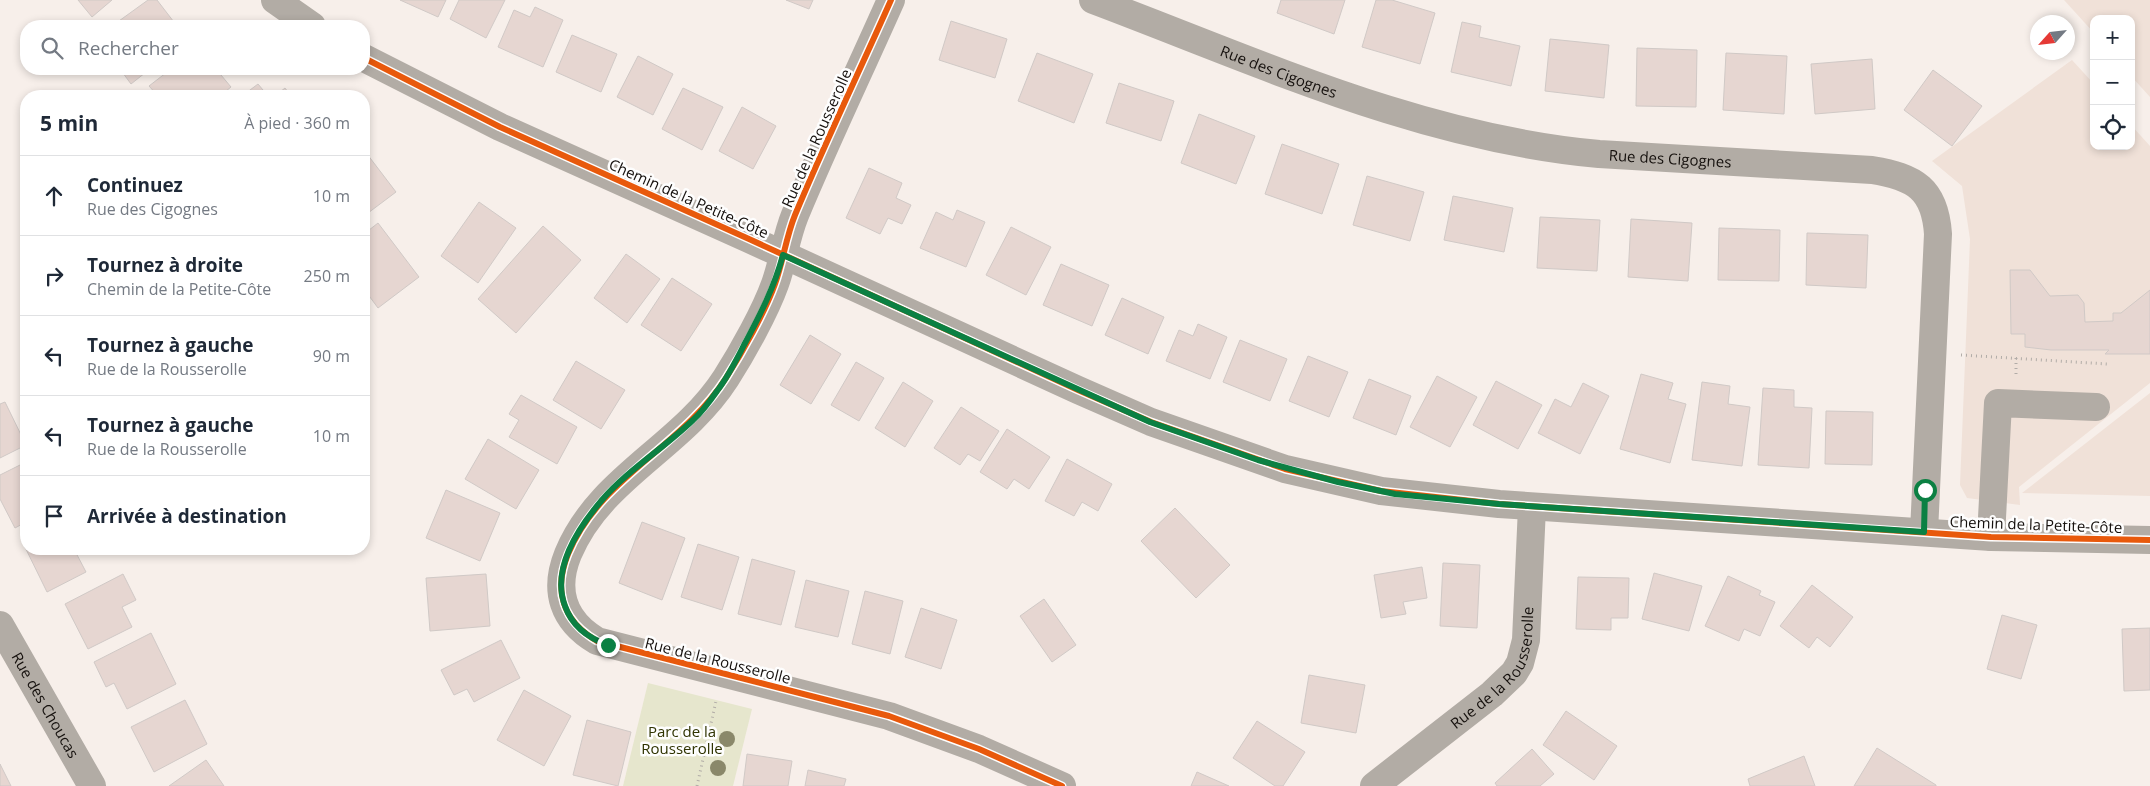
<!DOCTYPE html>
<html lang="fr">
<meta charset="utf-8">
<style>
:root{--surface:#fff;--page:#f2f2f3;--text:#1f2937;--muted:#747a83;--line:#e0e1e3}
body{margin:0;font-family:"Open Sans",sans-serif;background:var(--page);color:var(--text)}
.controls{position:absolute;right:15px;top:15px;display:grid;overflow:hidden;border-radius:10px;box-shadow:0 2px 8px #0003}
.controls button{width:45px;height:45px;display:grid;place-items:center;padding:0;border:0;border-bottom:1px solid var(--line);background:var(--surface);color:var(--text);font:25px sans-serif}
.compass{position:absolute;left:2030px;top:15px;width:45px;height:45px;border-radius:50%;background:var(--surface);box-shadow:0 2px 8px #0003;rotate:243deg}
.stop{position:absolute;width:15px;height:15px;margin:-11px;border:4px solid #0b8043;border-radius:50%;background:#fff}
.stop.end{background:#0b8043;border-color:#fff;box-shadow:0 1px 5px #0008}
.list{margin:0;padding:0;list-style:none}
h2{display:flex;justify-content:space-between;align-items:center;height:65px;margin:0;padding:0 20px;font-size:21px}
h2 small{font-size:16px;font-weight:400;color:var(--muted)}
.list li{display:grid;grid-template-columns:32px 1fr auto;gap:15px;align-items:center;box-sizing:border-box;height:80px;padding:0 20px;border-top:1px solid var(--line)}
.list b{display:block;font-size:19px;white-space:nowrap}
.list p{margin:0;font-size:16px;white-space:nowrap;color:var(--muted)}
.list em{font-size:16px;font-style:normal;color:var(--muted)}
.icon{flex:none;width:28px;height:28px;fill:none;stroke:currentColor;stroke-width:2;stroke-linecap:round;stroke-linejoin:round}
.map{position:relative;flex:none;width:2150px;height:786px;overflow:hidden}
.search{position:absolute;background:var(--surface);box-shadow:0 2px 8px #0003;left:20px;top:20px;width:350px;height:55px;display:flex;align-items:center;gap:12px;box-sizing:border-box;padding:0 18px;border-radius:20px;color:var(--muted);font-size:19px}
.panel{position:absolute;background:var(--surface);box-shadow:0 2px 8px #0003;left:20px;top:90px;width:350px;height:465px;border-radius:20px}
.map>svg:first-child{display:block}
.built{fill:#f0e1d8}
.green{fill:#e6e6cd}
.building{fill:#e6d6d1;stroke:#d0c9c6}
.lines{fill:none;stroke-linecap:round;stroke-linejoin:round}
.path{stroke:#b1aca7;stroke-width:3;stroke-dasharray:1 4;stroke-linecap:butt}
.minor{stroke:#b2aca5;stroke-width:28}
.cycleway-casing{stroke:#fefefe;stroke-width:9}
.cycleway{stroke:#e8590c;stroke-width:6}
.tree{fill:#8a886a}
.route{stroke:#0b8043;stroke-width:6}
.labels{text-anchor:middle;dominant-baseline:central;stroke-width:5;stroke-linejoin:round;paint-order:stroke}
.street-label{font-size:15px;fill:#15100d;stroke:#fefefe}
.park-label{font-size:15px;fill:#303402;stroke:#fefefe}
</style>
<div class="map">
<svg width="2150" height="786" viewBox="0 0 2150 786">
<rect width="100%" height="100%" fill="#f7efea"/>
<path class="built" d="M2064 0H2150V97L2131 76V19H2094V33Z
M2072 60 2094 84V146H2131V125L2150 146V383L2019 487 2020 505 1967 498 1960 485 1970 239 1962 186 1932 161Z
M2150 393V496L2022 493Z"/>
<path class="green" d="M648 683 752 709 733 786H623Z"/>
<path class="building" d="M78 0H112L92 17Z
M148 0H157L177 26H112Z
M400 0H446L438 17Z
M459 0H505L486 38 450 19Z
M786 0H813L809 9Z
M1281 0H1345L1334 34 1277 13Z
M1376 0H1392L1435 13 1420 64 1362 47Z
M535 7 563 20 543 67 498 47 514 10 530 17Z
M951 21 1007 39 995 78 939 60Z
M1462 22 1481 26 1479 37 1520 46 1511 86 1451 72Z
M572 35 617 54 601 92 556 72Z
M1550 39 1609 45 1604 98 1545 91Z
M1637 48 1697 50 1696 107 1636 106Z
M1037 53 1093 74 1074 123 1018 101Z
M1726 53 1787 56 1784 114 1723 110Z
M638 56 673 74 653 115 617 97Z
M1872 59 1875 109 1815 114 1811 64Z
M120 69H150L131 84Z
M171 69H216L231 87 220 96H198L196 94 193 96H158L149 86Z
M1933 70 1982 106 1952 146 1904 110Z
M1119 83 1174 101 1161 141 1106 123Z
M258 84 268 96H242Z
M285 88 291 96H275Z
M683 88 723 107 702 150 662 129Z
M742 107 776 126 753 169 719 151Z
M1199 114 1255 136 1236 184 1181 163Z
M1282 144 1339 164 1322 214 1265 194Z
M364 150 396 192 364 216Z
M869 168 902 183 896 198 911 205 902 224 888 218 880 234 846 218Z
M1367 176 1424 192 1410 241 1353 225Z
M1453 196 1513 208 1504 252 1444 240Z
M479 202 516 228 478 283 441 256Z
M957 210 985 222 966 267 920 248 936 212 953 220Z
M1540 217 1600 220 1597 271 1537 268Z
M1631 219 1692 223 1688 281 1628 277Z
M378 223 419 277 378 308 364 289V234Z
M543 226 581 260 516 333 478 299Z
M1011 227 1051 247 1026 295 986 275Z
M1719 228 1780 230 1779 281 1718 280Z
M1807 233 1868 235 1866 288 1806 285Z
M626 254 660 279 627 323 594 298Z
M1061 264 1109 285 1092 326 1043 305Z
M2010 270H2030L2050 296 2078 295 2084 303 2085 322 2113 321V313H2121L2150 290V354H2105L2109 350H2051L2025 347V334H2011Z
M672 278 712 304 681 351 641 325Z
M1122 298 1164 317 1148 354 1105 335Z
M1198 324 1227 337 1210 379 1166 361 1179 330 1193 336Z
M810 335 841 354 811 404 780 385Z
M1240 340 1287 359 1270 401 1223 382Z
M1308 356 1348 372 1329 417 1289 401Z
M576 361 625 390 601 429 553 400Z
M856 362 884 378 859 421 831 405Z
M1641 374 1673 383 1668 399 1686 404 1670 463 1620 449Z
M1437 376 1477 397 1450 447 1410 427Z
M1369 379 1411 396 1396 435 1353 418Z
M1496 381 1542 405 1518 449 1473 425Z
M903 382 933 401 905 447 875 428Z
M1702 382 1730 386 1728 404 1750 407 1742 466 1692 460Z
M1583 383 1609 396 1580 454 1538 433 1555 399 1571 407Z
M1763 388 1794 390V407L1812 408 1809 468 1758 465Z
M521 395 577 427 557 464 509 437 519 420 509 414Z
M5 402 26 445 0 458V404Z
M961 407 999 431 980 461 968 454 960 465 934 448Z
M1826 411 1873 412 1872 465 1825 464Z
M1007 429 1050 457 1029 489 1014 479 1007 489 980 472Z
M488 439 539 470 516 509 465 479Z
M1067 459 1112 484 1098 511 1082 502 1074 516 1045 501Z
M26 462V522L15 528 0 499V475Z
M446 490 500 513 480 561 426 538Z
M1175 508 1230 565 1196 598 1141 541Z
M642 522 685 538 662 600 619 583Z
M26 537V549H74L86 572 47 592 21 539Z
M698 544 739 557 722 610 681 597Z
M752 559 795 571 781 625 738 614Z
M1443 563 1480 565 1477 628 1440 626Z
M1422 567 1427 598 1403 602 1406 614 1381 618 1374 575Z
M1654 573 1702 586 1689 631 1642 619Z
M123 574 136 600 122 607 132 627 88 649 65 604Z
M486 574 490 626 430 631 426 578Z
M1728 576 1761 591 1759 595 1775 602 1760 636 1744 629 1739 641 1705 626Z
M1578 577 1629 578 1628 618H1611V630L1576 629Z
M806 580 849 591 838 637 795 627Z
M1812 585 1853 617 1830 647 1817 637 1809 648 1780 626Z
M865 591 903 601 890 654 852 644Z
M1044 599 1076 645 1052 662 1020 616Z
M921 608 957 620 941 669 905 657Z
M2002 615 2037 625 2021 679 1987 669Z
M2150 628V690L2124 691 2122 629Z
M151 633 176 684 127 709 114 683 106 687 94 662Z
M501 640 520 678 474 702 467 689 454 695 441 670Z
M1309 675 1365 685 1356 733 1301 723Z
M524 690 571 716 544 766 497 740Z
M185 700 207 744 154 772 131 727Z
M1566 711 1617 746 1594 780 1543 745Z
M587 720 631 732 618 786 573 775Z
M1257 721 1305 752 1283 786H1275L1233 758Z
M1877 748 1936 785V786H1854Z
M1532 749 1554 774 1540 786H1497L1495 783Z
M747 754 792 761 788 786H743Z
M1804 756 1815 786H1750L1748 779Z
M206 760 224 786H169Z
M0 764 11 786H0Z
M808 770 846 779 844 786H805Z
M1197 772 1229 786H1191Z"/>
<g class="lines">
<path class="path" d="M1961 355 2107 364
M2016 374V357
M697 786 716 701"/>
<g class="minor">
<path d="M275 0 312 26"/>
<path d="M891 0C859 72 825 143 795 215 786 237 783 262 775 284 765 312 742 353 726 378 681 448 600 477 568 554 553 591 563 621 597 641L889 716 979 749 1062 786"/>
<path id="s1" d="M1093 0C1258 62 1421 138 1599 154L1872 170C1915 177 1935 189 1938 234L1924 532"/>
<path d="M364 58 500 127 749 239 1078 390 1151 422 1285 469 1381 491 1499 504 1991 537 2150 540"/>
<path d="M1991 537 1998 403 2096 407"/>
<path id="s2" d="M0 625 92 786"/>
<path id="s3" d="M1374 786 1492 694 1514 673 1520 663 1526 640 1532 507"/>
</g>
<defs>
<path id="cycleway" d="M891 0C859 72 825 143 795 215 786 237 783 262 775 284 765 312 742 353 726 378 681 448 600 477 568 554 553 591 563 621 597 641L889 716 979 749 1062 786
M364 58 500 127 749 239 1078 390 1151 422 1285 469 1381 491 1499 504 1991 537 2150 540"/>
</defs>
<use href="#cycleway" class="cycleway-casing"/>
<use href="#cycleway" class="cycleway"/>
</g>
<g class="tree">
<circle cx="727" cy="739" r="8"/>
<circle cx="718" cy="768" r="8"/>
</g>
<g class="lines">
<path class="route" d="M608 645C588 638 572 626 565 606 551 569 579 527 602 500 628 470 664 448 693 420 702 412 710 401 717 391 728 377 736 361 744 345 760 315 774 288 783 255L1150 422 1258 460 1338 482 1395 494 1499 504 1924 532 1925 490"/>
</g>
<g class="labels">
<g class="street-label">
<text stroke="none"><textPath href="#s1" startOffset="199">Rue des Cigognes</textPath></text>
<text transform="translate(816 138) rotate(-66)">Rue de la Rousserolle</text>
<text stroke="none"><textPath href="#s1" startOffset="602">Rue des Cigognes</textPath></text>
<text transform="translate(689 198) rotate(24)">Chemin de la Petite-Côte</text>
<text transform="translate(2036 524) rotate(2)">Chemin de la Petite-Côte</text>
<text transform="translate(718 660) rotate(14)">Rue de la Rousserolle</text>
<text stroke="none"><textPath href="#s3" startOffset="174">Rue de la Rousserolle</textPath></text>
<text stroke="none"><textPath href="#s2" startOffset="92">Rue des Choucas</textPath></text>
</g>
<g class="park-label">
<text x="682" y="731">Parc de la<tspan x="682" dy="17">Rousserolle</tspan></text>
</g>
</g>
</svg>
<div class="controls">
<button>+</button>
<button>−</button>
<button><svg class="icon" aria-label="locate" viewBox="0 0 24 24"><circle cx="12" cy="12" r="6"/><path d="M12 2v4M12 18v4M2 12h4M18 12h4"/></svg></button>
</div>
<svg class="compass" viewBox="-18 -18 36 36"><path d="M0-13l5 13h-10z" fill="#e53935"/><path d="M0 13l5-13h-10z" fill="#747a83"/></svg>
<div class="stop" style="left:1925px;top:490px"></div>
<div class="stop end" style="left:608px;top:645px"></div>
<div class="search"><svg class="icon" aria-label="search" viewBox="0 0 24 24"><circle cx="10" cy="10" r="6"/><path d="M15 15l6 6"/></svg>Rechercher</div>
<section class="panel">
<h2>5 min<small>À pied · 360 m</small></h2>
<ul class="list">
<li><svg class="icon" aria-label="ahead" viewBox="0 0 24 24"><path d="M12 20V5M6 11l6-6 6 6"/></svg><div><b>Continuez</b><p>Rue des Cigognes</p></div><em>10 m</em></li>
<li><svg class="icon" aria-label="right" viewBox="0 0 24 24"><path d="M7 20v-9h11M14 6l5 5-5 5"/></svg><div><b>Tournez à droite</b><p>Chemin de la Petite-Côte</p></div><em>250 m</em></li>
<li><svg class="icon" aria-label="left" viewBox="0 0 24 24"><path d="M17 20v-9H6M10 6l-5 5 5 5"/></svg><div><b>Tournez à gauche</b><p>Rue de la Rousserolle</p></div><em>90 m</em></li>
<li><svg class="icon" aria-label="left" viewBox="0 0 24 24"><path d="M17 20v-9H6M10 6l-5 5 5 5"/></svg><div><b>Tournez à gauche</b><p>Rue de la Rousserolle</p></div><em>10 m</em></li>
<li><svg class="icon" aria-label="arrive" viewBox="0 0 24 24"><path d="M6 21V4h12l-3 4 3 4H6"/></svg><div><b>Arrivée à destination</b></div></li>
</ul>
</section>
</div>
